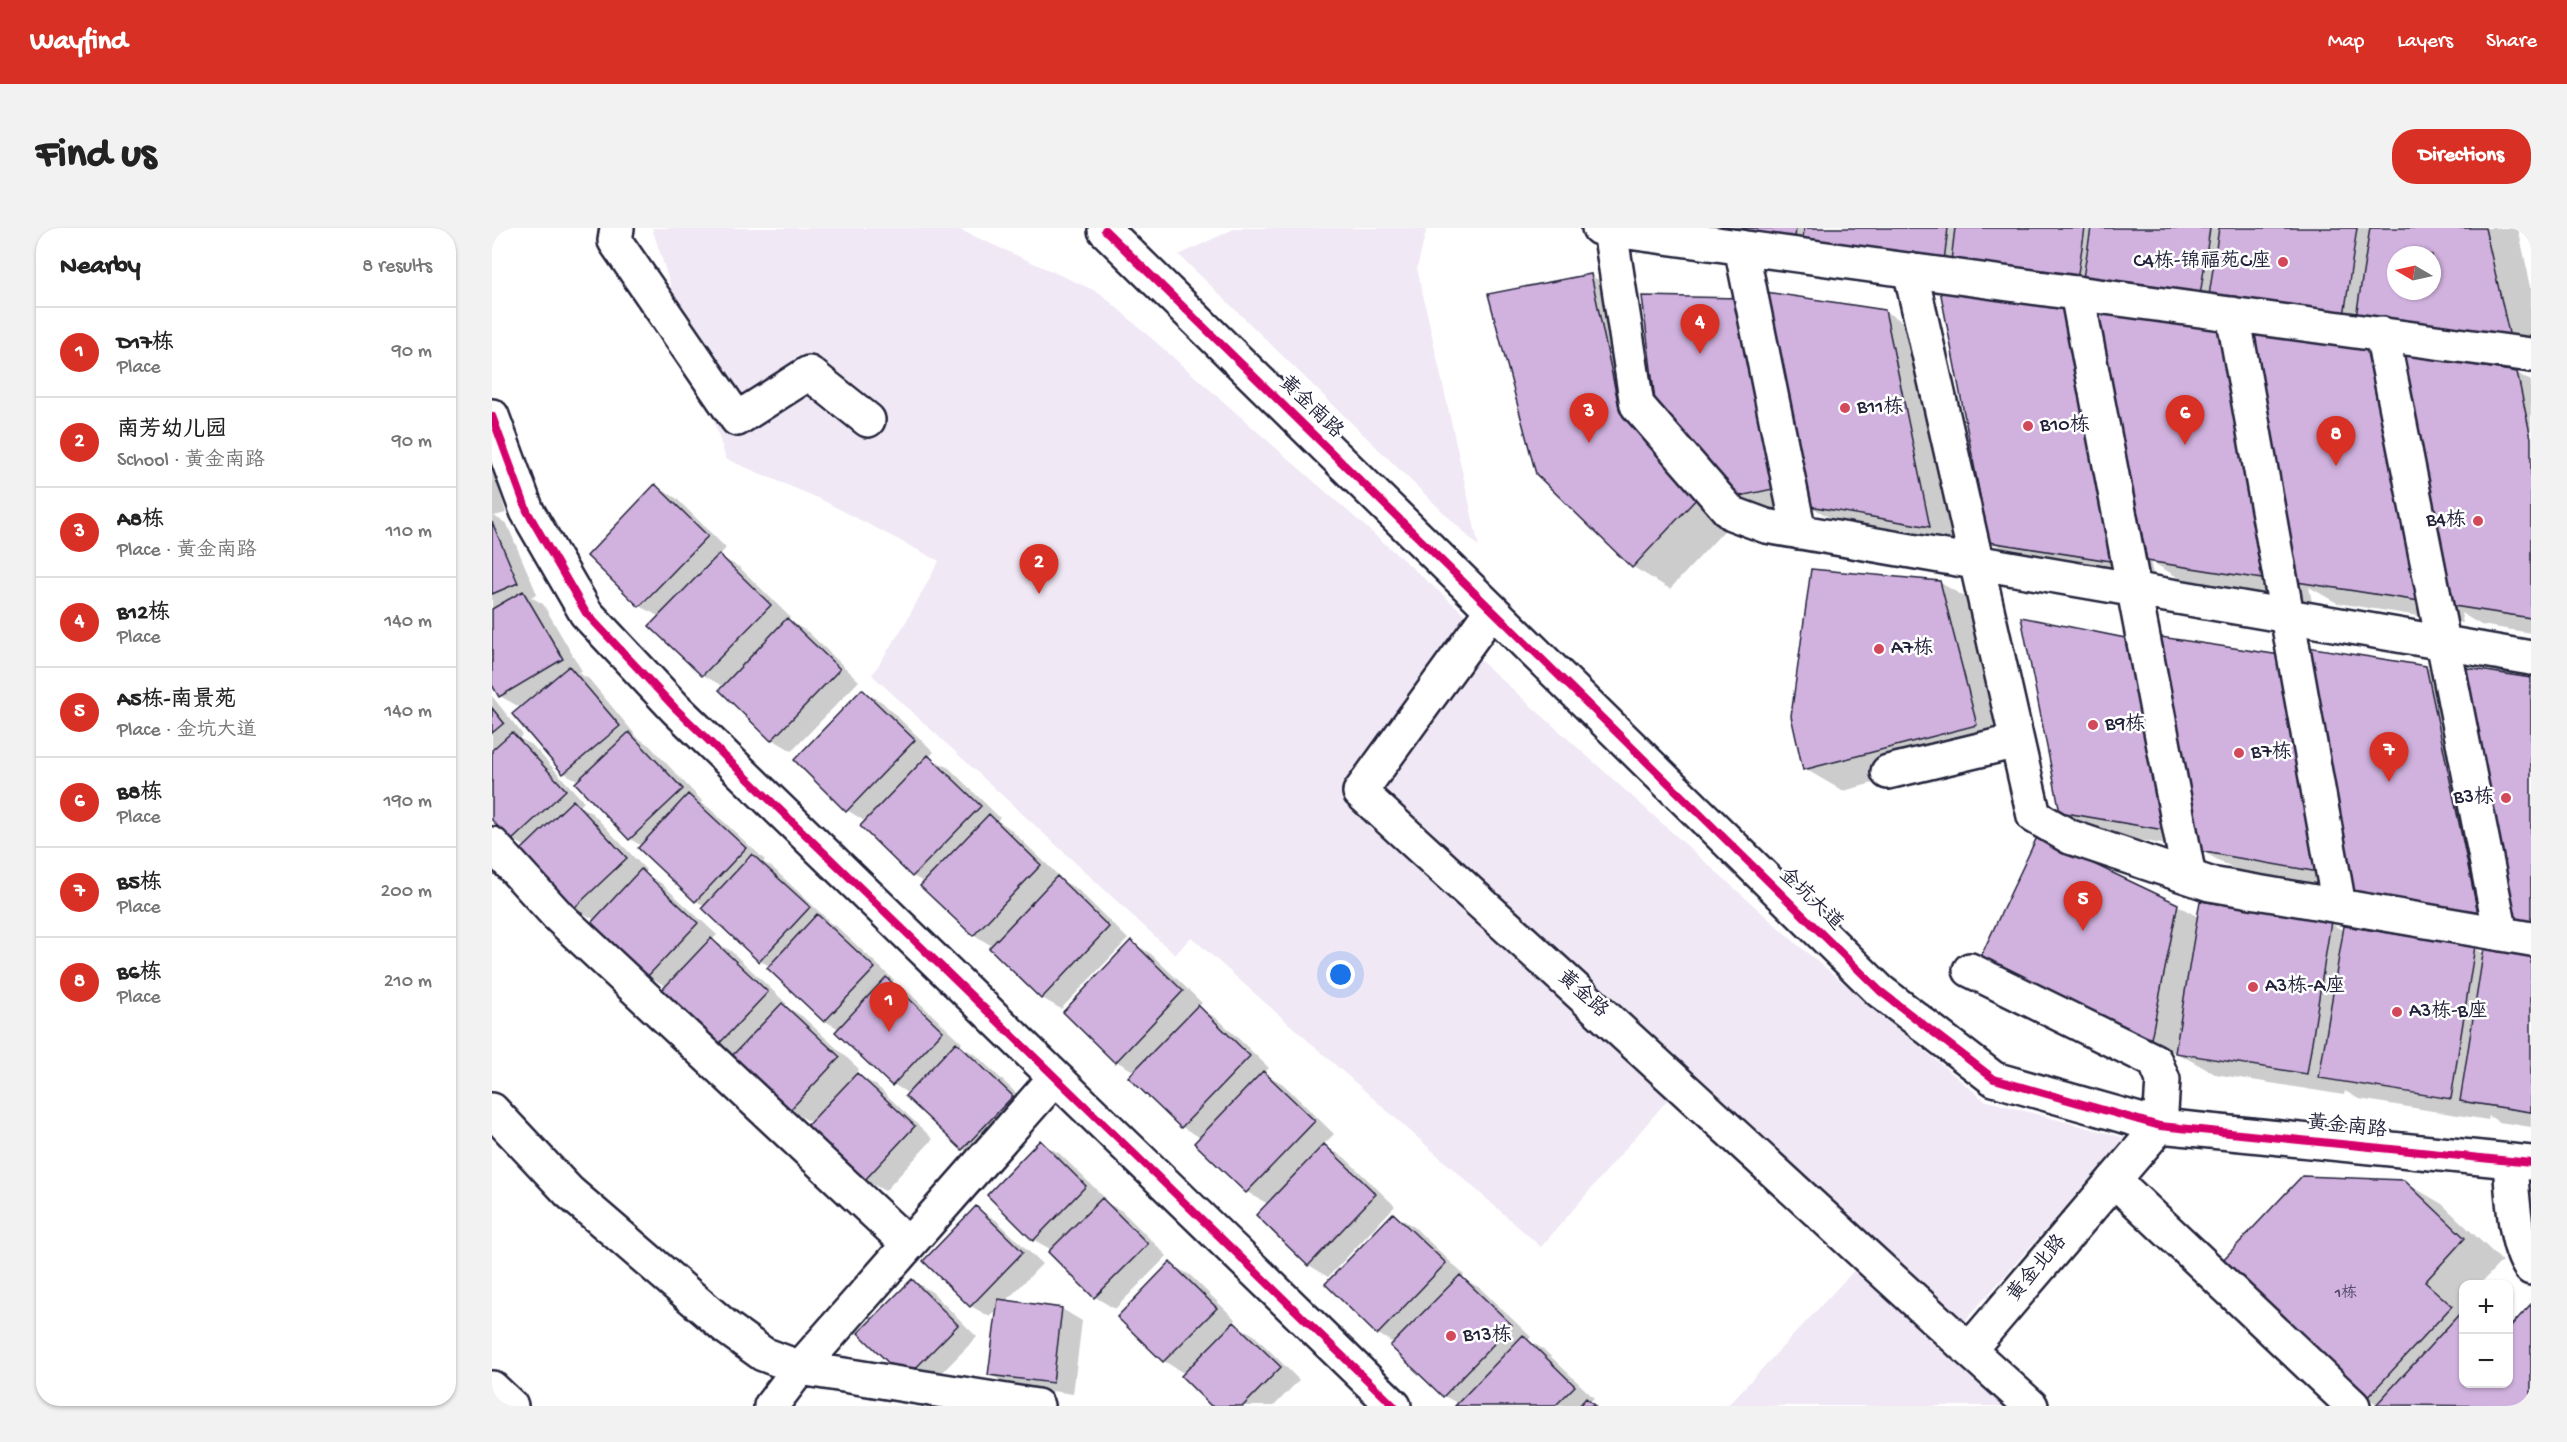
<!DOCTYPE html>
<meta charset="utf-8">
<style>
:root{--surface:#fff;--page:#f2f2f2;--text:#222;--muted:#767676;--line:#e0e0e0;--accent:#d93025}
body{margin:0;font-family:"Gochi Hand","LXGW WenKai TC",sans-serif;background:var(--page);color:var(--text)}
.controls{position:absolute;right:18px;bottom:18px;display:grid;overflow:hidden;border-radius:12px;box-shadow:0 2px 4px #0004}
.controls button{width:54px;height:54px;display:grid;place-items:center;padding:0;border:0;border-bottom:2px solid var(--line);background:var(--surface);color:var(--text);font:30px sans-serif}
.compass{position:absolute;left:1895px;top:18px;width:54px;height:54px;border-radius:50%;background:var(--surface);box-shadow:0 2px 4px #0004;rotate:279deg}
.you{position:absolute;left:849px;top:747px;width:21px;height:21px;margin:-15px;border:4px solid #fff;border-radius:50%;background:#1a73e8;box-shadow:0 0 0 9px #1a73e833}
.badge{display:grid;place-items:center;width:39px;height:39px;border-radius:50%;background:var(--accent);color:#fff;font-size:20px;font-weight:700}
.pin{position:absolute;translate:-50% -50px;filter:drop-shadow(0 2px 3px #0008)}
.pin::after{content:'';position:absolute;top:32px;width:21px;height:18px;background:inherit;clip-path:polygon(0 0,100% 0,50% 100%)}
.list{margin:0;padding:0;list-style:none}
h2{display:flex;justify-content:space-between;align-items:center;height:78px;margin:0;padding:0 24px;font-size:26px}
h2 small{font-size:20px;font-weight:400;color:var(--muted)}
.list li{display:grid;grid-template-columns:39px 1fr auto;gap:18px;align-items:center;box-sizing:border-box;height:90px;padding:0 24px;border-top:2px solid var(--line)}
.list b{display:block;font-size:22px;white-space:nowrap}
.list p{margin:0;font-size:20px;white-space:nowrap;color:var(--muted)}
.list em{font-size:20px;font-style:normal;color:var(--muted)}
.map{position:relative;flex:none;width:2039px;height:1178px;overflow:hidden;border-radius:24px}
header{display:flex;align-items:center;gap:36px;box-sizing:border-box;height:84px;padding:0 30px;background:var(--accent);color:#fff}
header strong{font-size:28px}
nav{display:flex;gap:33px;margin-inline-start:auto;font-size:21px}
.intro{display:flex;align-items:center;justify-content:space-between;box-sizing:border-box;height:144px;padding:0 36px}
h1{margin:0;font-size:42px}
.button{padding:15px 27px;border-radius:24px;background:var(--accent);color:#fff;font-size:21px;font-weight:700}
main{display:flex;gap:36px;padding:0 36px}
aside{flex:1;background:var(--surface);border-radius:24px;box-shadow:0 2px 4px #0004}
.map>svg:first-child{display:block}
.built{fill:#f1e8f5}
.shadow{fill:#0003;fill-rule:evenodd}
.building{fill:#d1b2df;stroke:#22223b;stroke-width:1.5;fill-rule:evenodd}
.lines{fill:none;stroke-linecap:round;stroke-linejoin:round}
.minor-casing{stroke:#22223b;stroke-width:38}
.tertiary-casing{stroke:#22223b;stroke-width:38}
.minor{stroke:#fff;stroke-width:33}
.tertiary{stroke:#fff;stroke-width:33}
.cycleway-casing{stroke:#fff;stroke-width:11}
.cycleway{stroke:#d6006c;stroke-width:8}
.poi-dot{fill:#d1495b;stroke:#fff;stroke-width:2}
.labels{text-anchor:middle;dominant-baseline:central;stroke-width:5;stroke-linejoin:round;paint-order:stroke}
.number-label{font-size:16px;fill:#4e4664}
.poi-label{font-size:20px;fill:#22223b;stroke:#fff;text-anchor:start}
.street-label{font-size:20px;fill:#22223b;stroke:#fff}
</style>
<header>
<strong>Wayfind</strong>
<nav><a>Map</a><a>Layers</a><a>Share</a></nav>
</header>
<div class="intro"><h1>Find us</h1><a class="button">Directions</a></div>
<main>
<aside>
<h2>Nearby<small>8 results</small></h2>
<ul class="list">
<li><span class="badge">1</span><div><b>D17栋</b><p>Place</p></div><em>90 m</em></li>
<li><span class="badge">2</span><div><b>南芳幼儿园</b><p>School · 黄金南路</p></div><em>90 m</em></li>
<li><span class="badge">3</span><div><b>A8栋</b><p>Place · 黄金南路</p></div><em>110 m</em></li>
<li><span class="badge">4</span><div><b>B12栋</b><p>Place</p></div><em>140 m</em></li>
<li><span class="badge">5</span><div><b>A5栋-南景苑</b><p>Place · 金坑大道</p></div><em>140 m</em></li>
<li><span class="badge">6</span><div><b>B8栋</b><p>Place</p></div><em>190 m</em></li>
<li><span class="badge">7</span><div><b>B5栋</b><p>Place</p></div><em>200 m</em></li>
<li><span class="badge">8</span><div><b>B6栋</b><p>Place</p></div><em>210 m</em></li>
</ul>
</aside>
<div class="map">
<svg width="2039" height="1178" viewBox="0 0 2039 1178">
<rect width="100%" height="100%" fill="#fff"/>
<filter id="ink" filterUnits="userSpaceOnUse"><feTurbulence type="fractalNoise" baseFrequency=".0167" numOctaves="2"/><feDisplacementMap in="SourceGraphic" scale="12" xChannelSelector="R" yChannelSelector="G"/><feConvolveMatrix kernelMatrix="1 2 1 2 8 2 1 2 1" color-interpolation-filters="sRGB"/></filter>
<g filter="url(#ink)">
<path class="built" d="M160 0H464L608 65 975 388 960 407 1306 717 1492 872 1634 910 1471 1095 1553 1178H1235L1385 1018 1196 848 1049 1019 699 709 683 727 380 447 411 399 447 333 328 271 234 231Z
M744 0H935L925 40 987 319 687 27Z"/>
<path class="shadow" d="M1128 0H2026L2039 59V132ZM1904 27H1940V63H1904Z
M1098 47 1136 69 1166 208 1244 290 1178 361 1141 339Z
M1246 71 1392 83 1431 105 1475 319 1352 298 1323 281 1283 290 1244 268Z
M1573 83 1611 105 2025 145 2039 153V405L1989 397 1969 385 1971 395 1845 375 1817 359 1820 374 1694 354 1658 333 1663 355 1537 335 1498 313Z
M0 238 14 285 2 288 15 296 45 366 39 369 51 376 90 443 86 445 97 451 146 510 157 517 210 573 209 575 216 579 273 632 271 634 280 639 336 692 335 693 345 699 402 752 400 754 414 762 470 815 468 818 484 827 540 880 491 933 471 921 415 868 417 866 401 856 347 801 333 793 278 738 268 733 213 678 204 673 148 620 150 618 138 611 87 553 72 545 29 480 8 468 0 454Z
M164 258 184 270 234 320 227 328 247 339 298 389 295 392 316 404 367 453 300 523 280 511 232 459 211 447 168 389 148 378Z
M1447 354 1485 376 1522 518 1351 563 1313 541Z
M1632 411 1668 432 1787 429 1934 439 1968 459 2039 451V704L1747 644 1710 623 1607 605 1569 583Z
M371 463 390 474 442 524 437 529 457 540 508 590 505 592 517 600 568 649 567 651 585 661 636 711 569 781 550 770 500 718 482 707 433 655 421 648 370 598 374 594 355 582Z
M0 468 31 507 27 510 40 517 92 574 88 578 101 586 154 642 151 645 169 655 225 707 220 712 239 723 295 776 293 778 310 788 367 841 363 845 385 858 441 911 393 963 373 952 320 895 298 882 242 829 243 827 226 817 175 759 156 748 103 692 82 680 34 619 20 611 0 590Z
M1685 677 1706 689 1838 695 1852 703 1982 720 1993 726 2039 729V899L2007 894 1997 888 1996 892 1867 871 1853 863 1852 867 1723 846 1696 831 1528 751Z
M639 714 659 726 710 775 706 779 726 791 777 840 772 845 791 856 842 906 831 917 852 929 903 978 836 1049 817 1037 776 976 755 964 704 914 709 910 690 899 643 844 624 833Z
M548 914 568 926 613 970 611 973 630 983 675 1028 623 1081 603 1069 558 1024 560 1022 542 1012Z
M1911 953 1950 976 2010 1033 1988 1056H1972L1970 1076 1972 1078V1156H2016L2039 1078V1178H1887L1875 1169Z
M484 980 504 992 550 1036 513 1074 570 1081 590 1093 581 1166 517 1157 497 1146 506 1081 498 1089 479 1078Z
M902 987 921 998 972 1047 970 1050 988 1060 1039 1109 1036 1112 1051 1121 1102 1170 1098 1174 1105 1178H965L967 1176 952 1168 903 1116 886 1106Z
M678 1036 698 1047 744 1092 741 1095 762 1107 807 1152 782 1178H721L693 1146 672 1133 627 1088Z
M420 1052 440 1064 485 1109 434 1161 414 1150Z"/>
<path class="building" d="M1238 0H1304L1303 10Z
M1312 0H1456L1452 33 1311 11Z
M1463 0H1593L1585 52 1459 33Z
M1599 0H1718L1708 68 1591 50Z
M1727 0H1865L1852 88 1717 68Z
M1878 0H1993L2019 114 1864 89ZM1904 27H1940V63H1904Z
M1099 46 1128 184 1207 268 1140 340 1044 246 996 66Z
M1448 62 1574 82 1625 334 1497 314Z
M1267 63 1393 82 1438 299 1312 277Z
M1150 68 1247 70 1286 260 1243 269 1164 181Z
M1605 82 1731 101 1783 353 1655 333Z
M1756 103 1882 122 1934 374 1805 354Z
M1900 124 2025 144 2039 210V390L1949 376Z
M163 256 216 308 147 379 95 328Z
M0 294 26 355 0 366Z
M227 326 279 377 210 448 157 398Z
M1319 341 1448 353 1485 497 1311 542 1299 488Z
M31 363 71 431 7 469 0 457V381Z
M1529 389 1633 410 1672 602 1568 584Z
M295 390 348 441 279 513 227 462Z
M1662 408 1788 427 1832 645 1707 623Z
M1809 418 1934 438 1987 690 1858 670Z
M77 438 128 498 71 546 20 486Z
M1962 438 2039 450V694L2012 690Z
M370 461 423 512 354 584 302 532Z
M0 480 12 495 0 505Z
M20 504 74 562 19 613 0 592V522Z
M137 504 191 561 137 612 83 555Z
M436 527 489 578 420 649 368 598Z
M196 566 254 620 203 674 146 620Z
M81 572 135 630 81 681 28 623Z
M497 586 549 637 481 708 428 658Z
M1545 609 1686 676 1659 811 1488 730Z
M260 626 318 679 267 734 210 680Z
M149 641 206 695 155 749 98 696Z
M565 648 617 699 549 771 497 720Z
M1708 673 1839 693 1815 846 1683 825Z
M325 686 383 740 332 794 275 740Z
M1852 698 1983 718 1959 871 1827 850Z
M219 710 276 764 225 818 168 764Z
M639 712 691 763 623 835 571 784Z
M1992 720 2039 728V884L1968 873Z
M394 749 451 803 400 858 343 804Z
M290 775 348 829 297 883 239 829Z
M706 777 758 828 689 900 636 849Z
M464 814 521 868 470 922 413 868Z
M771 843 823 893 754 965 702 915Z
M365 845 423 898 372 953 314 899Z
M548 912 594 958 541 1013 495 967Z
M832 916 884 966 816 1038 764 987Z
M1810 948 1912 952 1973 1010 1933 1054 1960 1078 1874 1171 1729 1034Z
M610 970 656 1016 602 1070 556 1024Z
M484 978 531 1024 478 1079 431 1033Z
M901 985 954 1035 885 1107 833 1056Z
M678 1034 725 1080 671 1134 625 1089Z
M968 1047 1020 1097 951 1169 898 1118Z
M420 1051 466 1097 413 1151 366 1105Z
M506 1071 570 1080 561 1155 496 1147Z
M2039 1076V1178L1884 1177 1972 1081V1156H2016V1101Z
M742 1094 789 1139 751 1178H719L689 1148Z
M1031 1107 1083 1158 1063 1178H963Z
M1094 1170 1103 1178H1087Z"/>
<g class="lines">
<defs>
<path id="minor" d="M125 0 123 13 245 191 317 145 376 192
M1107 0 2039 127
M1118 2 1145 177 1239 285 1274 298 2039 430
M1249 19 1307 304
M1418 42 1542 588 1578 609 1718 656 2039 711
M1585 65 1697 649
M1741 86 1847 678
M1890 106 2009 706
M0 188 35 283 94 385 184 481 902 1178
M1396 544 1525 513
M0 616 66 688 416 1016
M1478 742 1663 833 1671 852 1668 898
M0 882 77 964 235 1100 271 1126 308 1140 545 1178
M2018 934C2020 961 2022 1018 2039 1040
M1622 952 1861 1178
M0 1160 19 1178
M279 1178 308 1140 563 850"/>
<path id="tertiary" d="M613 2 1388 763 1502 851 1668 898 2039 935
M1000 382 868 564 1477 1122
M1539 1178 1477 1122 1668 898"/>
</defs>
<use href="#minor" class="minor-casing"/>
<use href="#tertiary" class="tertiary-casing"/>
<use href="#minor" class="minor"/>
<use href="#tertiary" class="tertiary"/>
<defs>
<path id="cycleway" d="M613 2 1388 763 1502 851 1668 898 2039 935
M0 188 35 283 94 385 184 481 902 1178"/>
</defs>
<use href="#cycleway" class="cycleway-casing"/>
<use href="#cycleway" class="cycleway"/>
</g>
</g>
<g class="poi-dot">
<circle cx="1791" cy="34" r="6"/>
<circle cx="1353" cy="180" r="6"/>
<circle cx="1536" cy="198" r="6"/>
<circle cx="1986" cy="293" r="6"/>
<circle cx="1387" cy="421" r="6"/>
<circle cx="1601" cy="497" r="6"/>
<circle cx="1747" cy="525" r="6"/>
<circle cx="2014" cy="570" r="6"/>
<circle cx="1761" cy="759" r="6"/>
<circle cx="1905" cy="784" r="6"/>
<circle cx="959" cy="1108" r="6"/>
</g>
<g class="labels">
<g class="number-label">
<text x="1854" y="1066">1栋</text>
</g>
<g class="poi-label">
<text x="1779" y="34" text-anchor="end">C4栋-锦福苑C座</text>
<text x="1365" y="180">B11栋</text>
<text x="1548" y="198">B10栋</text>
<text x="1974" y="293" text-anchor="end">B4栋</text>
<text x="1399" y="421">A7栋</text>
<text x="1613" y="497">B9栋</text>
<text x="1759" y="525">B7栋</text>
<text x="2002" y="570" text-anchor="end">B3栋</text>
<text x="1773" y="759">A3栋-A座</text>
<text x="1917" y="784">A3栋-B座</text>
<text x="971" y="1108">B13栋</text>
</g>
<g class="street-label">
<text transform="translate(818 180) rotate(44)">黄金南路</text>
<text transform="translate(1318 672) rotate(44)">金坑大道</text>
<text transform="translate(1090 767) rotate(42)">黄金路</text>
<text transform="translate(1855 900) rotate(6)">黄金南路</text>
<text transform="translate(1546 1041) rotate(-50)">黄金北路</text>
</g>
</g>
</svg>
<div class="controls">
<button>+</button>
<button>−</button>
</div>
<svg class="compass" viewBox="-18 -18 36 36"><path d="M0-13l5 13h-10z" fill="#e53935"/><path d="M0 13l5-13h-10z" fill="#767676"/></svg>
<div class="you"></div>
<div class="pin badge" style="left:397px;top:804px">1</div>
<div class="pin badge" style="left:547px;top:366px">2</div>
<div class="pin badge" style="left:1097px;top:215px">3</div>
<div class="pin badge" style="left:1208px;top:126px">4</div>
<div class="pin badge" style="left:1591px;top:703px">5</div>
<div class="pin badge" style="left:1693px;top:217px">6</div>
<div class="pin badge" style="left:1897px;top:554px">7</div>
<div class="pin badge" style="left:1844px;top:238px">8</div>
</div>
</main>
